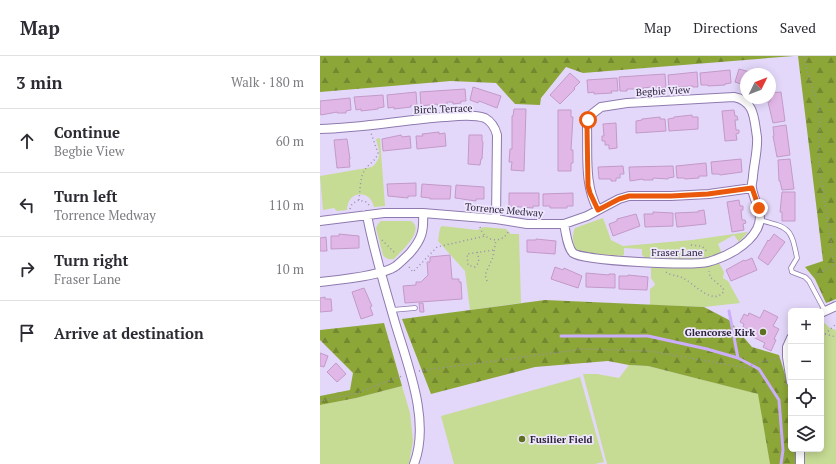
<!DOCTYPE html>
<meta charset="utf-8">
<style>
:root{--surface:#fff;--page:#f7f7f7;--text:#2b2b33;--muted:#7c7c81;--line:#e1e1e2}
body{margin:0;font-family:"PT Serif",serif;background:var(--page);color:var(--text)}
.controls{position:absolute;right:12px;bottom:12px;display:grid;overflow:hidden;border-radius:6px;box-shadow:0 2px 10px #0003}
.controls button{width:36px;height:36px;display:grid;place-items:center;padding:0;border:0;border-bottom:1px solid var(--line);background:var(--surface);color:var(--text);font:20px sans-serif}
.compass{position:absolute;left:420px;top:12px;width:36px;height:36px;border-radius:50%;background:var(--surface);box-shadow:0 2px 10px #0003;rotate:47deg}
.stop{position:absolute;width:12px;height:12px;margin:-9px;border:3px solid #ea580c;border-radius:50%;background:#fff}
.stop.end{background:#ea580c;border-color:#fff;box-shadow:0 1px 4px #0008}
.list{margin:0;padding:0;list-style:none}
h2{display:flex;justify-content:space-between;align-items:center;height:52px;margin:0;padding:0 16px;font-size:17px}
h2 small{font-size:13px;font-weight:400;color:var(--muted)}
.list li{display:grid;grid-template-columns:26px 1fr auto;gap:12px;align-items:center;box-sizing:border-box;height:64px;padding:0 16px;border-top:1px solid var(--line)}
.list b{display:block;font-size:15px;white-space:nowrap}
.list p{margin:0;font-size:13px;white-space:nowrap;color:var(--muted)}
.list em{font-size:13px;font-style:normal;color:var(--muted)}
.icon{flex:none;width:22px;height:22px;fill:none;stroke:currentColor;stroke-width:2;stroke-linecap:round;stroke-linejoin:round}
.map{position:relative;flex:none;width:516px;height:408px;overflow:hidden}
header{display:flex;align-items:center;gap:24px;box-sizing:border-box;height:56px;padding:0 20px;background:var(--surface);border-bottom:1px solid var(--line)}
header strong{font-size:19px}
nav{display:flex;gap:22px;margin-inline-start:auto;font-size:14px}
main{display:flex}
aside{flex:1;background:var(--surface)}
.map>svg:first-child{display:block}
.green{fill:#c6db94}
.forest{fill:url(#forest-firs)}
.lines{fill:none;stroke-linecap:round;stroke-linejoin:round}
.stream{stroke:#ccaefc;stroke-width:3}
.building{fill:#e1b7e7;stroke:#c29ac9}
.service-casing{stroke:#8e7aae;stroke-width:5.5}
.minor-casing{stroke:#8e7aae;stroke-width:10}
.path{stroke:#9a90ad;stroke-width:1.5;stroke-dasharray:1 3;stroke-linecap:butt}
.service{stroke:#fff;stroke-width:4}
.minor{stroke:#fff;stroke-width:8}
.route{stroke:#ea580c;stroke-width:5}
.poi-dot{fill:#5e7120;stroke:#efe7fe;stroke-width:1.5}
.labels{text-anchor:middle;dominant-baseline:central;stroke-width:3.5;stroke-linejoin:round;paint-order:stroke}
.street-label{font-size:10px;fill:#2b2338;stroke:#efe7fe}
.poi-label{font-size:10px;font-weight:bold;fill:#2b2338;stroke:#efe7fe;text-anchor:end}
</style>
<header>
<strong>Map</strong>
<nav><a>Map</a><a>Directions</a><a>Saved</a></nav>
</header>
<main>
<aside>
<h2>3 min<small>Walk · 180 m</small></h2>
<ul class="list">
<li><svg class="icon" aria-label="ahead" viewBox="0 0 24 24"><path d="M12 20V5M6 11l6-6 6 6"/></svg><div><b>Continue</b><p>Begbie View</p></div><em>60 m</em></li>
<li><svg class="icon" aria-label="left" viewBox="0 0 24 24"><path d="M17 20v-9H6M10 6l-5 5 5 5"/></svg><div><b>Turn left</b><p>Torrence Medway</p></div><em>110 m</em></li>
<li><svg class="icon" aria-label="right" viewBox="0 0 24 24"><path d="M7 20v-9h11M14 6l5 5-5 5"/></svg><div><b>Turn right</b><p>Fraser Lane</p></div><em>10 m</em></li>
<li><svg class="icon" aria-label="arrive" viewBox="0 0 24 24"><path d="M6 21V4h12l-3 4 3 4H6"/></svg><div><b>Arrive at destination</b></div></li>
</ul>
</aside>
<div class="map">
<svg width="516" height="408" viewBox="0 0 516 408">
<defs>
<pattern id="forest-firs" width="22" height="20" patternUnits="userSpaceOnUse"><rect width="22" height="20" fill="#8ca738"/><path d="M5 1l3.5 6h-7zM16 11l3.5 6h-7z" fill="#738830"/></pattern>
</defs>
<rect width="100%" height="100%" fill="#e4d8fa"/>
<path class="green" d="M60 82 65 150 54 151C50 132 27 135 27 154L17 155 14 152 3 154 0 120 52 111C63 101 59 95 56 83Z
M283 162 291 184 303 190 372 184 428 176 419 186 414 179 398 188 401 195 400 198 386 204 327 203 322 199V193L304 192V198L303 200 260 197C253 192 251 181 255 172Z
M61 165H91C106 174 80 196 74 203 69 204 66 203 63 199L56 172 58 168Z
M122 170 157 174 164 171 186 173 191 178H199L201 247 150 254 145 215 118 185 120 172Z
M399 207 404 216 403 222 408 225 420 247 384 251 330 249V233L334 230 335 228 331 222V212L335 210 376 212 384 211Z
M501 264 510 272 516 274V408H485V393H501Z
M309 309 328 310 439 338 450 408H287L263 318H277L299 322Z
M260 321 284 406 275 408H134L121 360Z
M82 330 90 357 93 385 89 408H0V349L36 342Z"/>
<path class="forest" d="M0 0H474L263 17 246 11 221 42 220 49 195 48 176 27 131 25 0 36Z
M478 0H516V243L506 247 495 223 485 211 503 205Z
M225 244 384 251 409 264 432 291 459 299 471 338V393H475V408H450L438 338 328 310 309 309 288 305 215 311 111 338 82 263Z
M64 267 82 330 36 342 0 349V340L30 334 33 317 0 284V274Z"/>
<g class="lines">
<path class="stream" d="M409 255 418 302
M241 280H328L387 293 418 302 439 313 459 344 463 394 461 408"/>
</g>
<path class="building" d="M419 13 437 18H426V28L424 27V29L415 26Z
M410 14 411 27 405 28V29L388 30V29H381L380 17Z
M377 16 378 31H373V30L355 31V32L349 33 348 19Z
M250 17 260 26 254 32 255 33 240 48 230 39Z
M345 18 346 31 331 33V31L323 32 324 33 315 34V33H307V35H300L299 21Z
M297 22 298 35H291L292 37 274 38V36L268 37 267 24Z
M153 31 181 40 177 52 159 45 158 47 150 44Z
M145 33 146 45H141V47L133 48V46H127V48L117 49V48L101 50 100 36Z
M96 36 97 49 90 50 91 51 74 53V51L68 52 67 39Z
M461 36 465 65 453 67 448 46H450V37Z
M63 39 64 51 58 52V53L41 55V53L36 54 34 41Z
M30 42 31 54 26 55V57H17V56L1 59 0 57V45Z
M194 53H206L204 115 191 114 192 106H189L190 93H192V60H193Z
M238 54H251V61H253L251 94H253V107H251V115H238Z
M414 54 415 60H417L418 64H415L416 74H419V77L416 78 417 84 405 85 402 55Z
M372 59V61H378V73L349 75 348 63 354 62V61Z
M340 61V63H345L346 75 316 77V65L322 64V63Z
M296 67 297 92 289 93V89H285V85H282V80H284L283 68Z
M466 69 470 99 457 101 453 80H454L453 71Z
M119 76V78L125 77 126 90 97 93 96 80H103L102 78Z
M81 79 82 81 90 80 91 92 63 95 62 83Z
M149 79H162V85L163 86 162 103H161L160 109 148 108Z
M27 83 30 103H29L30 111 17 112 14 84Z
M421 103 422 116 400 119 399 118H392L391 106Z
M470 103 474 133 462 134 460 125H459L458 104Z
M386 107 387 120H379V122L365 123 364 122H357L356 110Z
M303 110 304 118H300V122H296V125H291V123H279L278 111Z
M353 110 354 121 348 122V123L333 122V124H323V123L310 125 309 111Z
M96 127V140H88V142L68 140 67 128Z
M102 128 131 130 130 143H110V142L101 141Z
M136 129 164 131V143H156V145L135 142Z
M462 136H475V165H462V156H460Z
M189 137H219V150H213V152L189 150Z
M253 137V150H247V152H230V150H223V138Z
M419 144 420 150H423V154H421L422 164H425L426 167 423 168 424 174 412 176 407 146Z
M384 154 386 168 357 171 355 157 378 156V155Z
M333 156 353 157V170L325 171 324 158H333Z
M316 158 320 170 293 180 289 168 297 165V163Z
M19 178 39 180V192L11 193V180H19Z
M454 178 465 186 448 209 438 202 448 184 449 185Z
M6 181 7 195H0V182Z
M216 183 236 185 235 198 207 196V184H216Z
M130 199 132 223H139V226H141L142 243 85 247 83 230 96 229V226H101L108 219 107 206H110V201Z
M432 202 437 214 411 225 406 214 424 204 425 205Z
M235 211 243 214 244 212 262 220 258 232 231 223Z
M266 217 289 219V218H295V232L266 231Z
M308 219 328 221 327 234 299 233V220H308Z
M44 232 52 250 50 251 53 259 41 263 32 236Z
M5 241V243H11L12 255 0 256V242Z
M99 247H103L104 256H100Z
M444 254 458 261 453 270 459 273 454 283 456 284 451 295 443 291 445 287 427 278 429 274 423 271 424 268 420 266 424 258 428 260 429 257 440 262Z
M0 297 8 300 4 311 0 310Z
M16 307 26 318 17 326 7 316Z"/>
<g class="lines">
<defs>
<path id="service" d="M440 164C470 172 471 172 477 202L471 212 472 216 485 221 489 225 505 255
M72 254 95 252"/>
<path id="minor" d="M0 73C42 72 83 64 125 61 137 60 153 58 165 62 172 66 175 71 177 79L176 163
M47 159C53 192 63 224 72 256 84 301 112 362 94 408
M0 165 64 157H103L176 163 207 168H244L267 160 299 143 309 140H351L389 138 432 132
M244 168C246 176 247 191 253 197 263 205 373 210 388 206 406 201 428 190 437 173 445 158 434 147 432 132 431 129 433 124 433 120 434 108 438 93 437 81 434 63 435 45 414 41L307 47 281 51 272 58 268 64 267 71C268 99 264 129 278 154
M0 226C18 224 62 220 76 210 81 206 86 201 90 197 102 183 104 175 103 157
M501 257 516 250
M471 282 467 291V301L471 326
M480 393V408"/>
</defs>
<use href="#service" class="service-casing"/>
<use href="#minor" class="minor-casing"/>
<path class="path" d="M484 0 487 15 500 56 499 109 511 185 513 209 494 221
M39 144C40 135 40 123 44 115 48 108 56 105 58 97L51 77
M30 153 32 148 39 144 46 146 49 149
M160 171C164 186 183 189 189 174
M62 184 76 198
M371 189C378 190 385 189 387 197
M157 196C159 201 160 207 155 211L148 209 147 198 174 194
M89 211 93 216 117 191 165 180
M346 216C351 220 357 219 363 222 373 227 394 251 404 235L403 232 390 221 389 215
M167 225 165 219 173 201 176 184
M501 278H505L515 269
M505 278 516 281
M99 315 263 293 330 295 427 312 436 307 459 302
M0 345 37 337 82 320"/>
<use href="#service" class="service"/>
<use href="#minor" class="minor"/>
</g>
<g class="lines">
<path class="route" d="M268 64 267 71 268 130 270 137 278 154 299 143 309 140H351L388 138 432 132 439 152"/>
</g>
<g class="poi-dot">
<circle cx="443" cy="276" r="4"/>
<circle cx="202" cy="383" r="4"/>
</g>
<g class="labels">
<g class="street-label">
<text transform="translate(343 35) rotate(-3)">Begbie View</text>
<text transform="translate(123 53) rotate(-2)">Birch Terrace</text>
<text transform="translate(184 154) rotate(5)">Torrence Medway</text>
<text x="357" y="196">Fraser Lane</text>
</g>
<g class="poi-label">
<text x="435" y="276">Glencorse Kirk</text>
<text x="210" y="383" text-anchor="start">Fusilier Field</text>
</g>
</g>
</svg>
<div class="controls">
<button>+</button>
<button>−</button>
<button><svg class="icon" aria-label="locate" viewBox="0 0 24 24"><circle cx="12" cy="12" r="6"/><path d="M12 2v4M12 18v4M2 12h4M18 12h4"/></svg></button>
<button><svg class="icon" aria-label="layers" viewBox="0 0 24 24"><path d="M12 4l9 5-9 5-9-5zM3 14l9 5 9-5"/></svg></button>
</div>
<svg class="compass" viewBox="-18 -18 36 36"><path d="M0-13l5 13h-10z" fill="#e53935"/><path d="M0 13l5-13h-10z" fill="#7c7c81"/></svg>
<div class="stop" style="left:268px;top:64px"></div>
<div class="stop end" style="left:439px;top:152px"></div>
</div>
</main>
